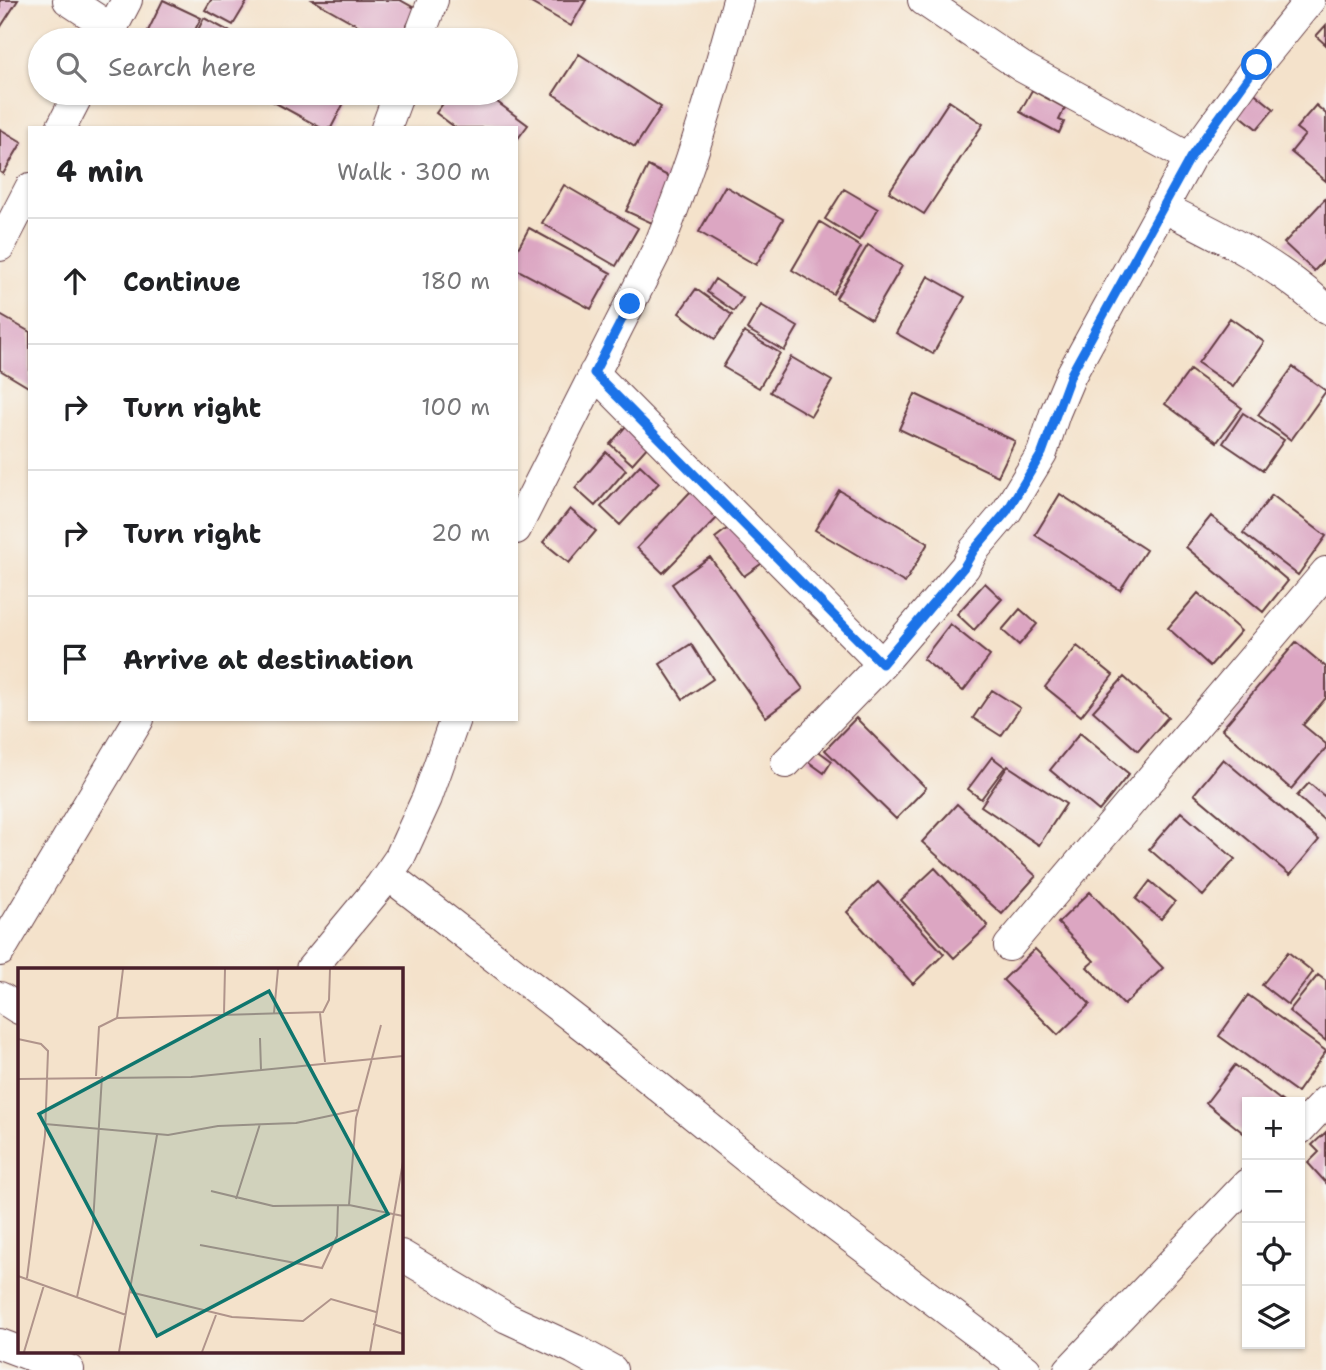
<!DOCTYPE html>
<meta charset="utf-8">
<style>
:root{--surface:#fff;--page:#f2f2f2;--text:#202124;--muted:#757577;--line:#e0e0e0}
body{margin:0;font-family:"Shantell Sans",sans-serif;background:var(--page);color:var(--text)}
.controls{position:absolute;right:21px;bottom:21px;display:grid;overflow:hidden;border-radius:0px;box-shadow:0 2px 5px #0004}
.controls button{width:63px;height:63px;display:grid;place-items:center;padding:0;border:0;border-bottom:2px solid var(--line);background:var(--surface);color:var(--text);font:35px sans-serif}
.stop{position:absolute;width:21px;height:21px;margin:-16px;border:5px solid #1a73e8;border-radius:50%;background:#fff}
.stop.end{background:#1a73e8;border-color:#fff;box-shadow:0 2px 7px #0008}
.list{margin:0;padding:0;list-style:none}
h2{display:flex;justify-content:space-between;align-items:center;height:91px;margin:0;padding:0 28px;font-size:30px}
h2 small{font-size:23px;font-weight:400;color:var(--muted)}
.list li{display:grid;grid-template-columns:46px 1fr auto;gap:21px;align-items:center;box-sizing:border-box;height:126px;padding:0 28px;border-top:2px solid var(--line)}
.list b{display:block;font-size:26px;white-space:nowrap}
.list em{font-size:23px;font-style:normal;color:var(--muted)}
.icon{flex:none;width:38px;height:38px;fill:none;stroke:currentColor;stroke-width:2;stroke-linecap:round;stroke-linejoin:round}
.map{position:relative;flex:none;width:1326px;height:1370px;overflow:hidden}
.search{position:absolute;background:var(--surface);box-shadow:0 2px 5px #0004;left:28px;top:28px;width:490px;height:77px;display:flex;align-items:center;gap:18px;box-sizing:border-box;padding:0 24px;border-radius:38px;color:var(--muted);font-size:26px}
.panel{position:absolute;background:var(--surface);box-shadow:0 2px 5px #0004;left:28px;top:126px;width:490px;height:595px;border-radius:0px}
.map>svg:first-child{display:block}
.building{fill:#dca6c2}
.lines{fill:none;stroke-linecap:round;stroke-linejoin:round}
.minor-casing{stroke:#643c43;stroke-width:32}
.minor{stroke:#fff;stroke-width:30}
.route{stroke:#1a73e8;stroke-width:9}
.inset-road{fill:none;stroke:#b0948b;stroke-width:2}
.view{fill:#0f766e;fill-opacity:0.15;stroke:#0f766e;stroke-width:3.5}
.inset-edge{fill:none;stroke:#4a1f2b;stroke-width:3.5}
</style>
<div class="map">
<svg width="1326" height="1370" viewBox="0 0 1326 1370">
<rect width="100%" height="100%" fill="#f6f6f2"/>
<filter id="ink" filterUnits="userSpaceOnUse"><feTurbulence type="fractalNoise" baseFrequency=".0143" numOctaves="2"/><feDisplacementMap in="SourceGraphic" scale="14" xChannelSelector="R" yChannelSelector="G"/><feConvolveMatrix kernelMatrix="1 2 1 2 8 2 1 2 1" color-interpolation-filters="sRGB"/></filter>
<filter id="wash" filterUnits="userSpaceOnUse"><feTurbulence type="fractalNoise" baseFrequency=".00686" numOctaves="4" result="noise"/><feDisplacementMap in="SourceGraphic" scale="28" xChannelSelector="R" yChannelSelector="G"/><feGaussianBlur stdDeviation="1.57" result="paint"/><feColorMatrix in="noise" values="0 0 0 0 0 0 0 0 0 0 0 0 0 0 0 0 0 1.4 0 .05"/><feComposite in="paint" operator="in"/></filter>
<g filter="url(#wash)">
<rect width="100%" height="100%" fill="#f4e2cb"/>
<g id="blocks">
<path class="building" d="M0 0H18L0 28Z
M163 0 201 18 190 40H161L147 33Z
M211 0H248L233 25 205 10Z
M313 0H400L416 9 399 40H384Z
M526 0H586L571 26Z
M204 18 236 35 234 40H193Z
M1326 25V45L1316 36Z
M579 54 661 107 635 147 553 94Z
M1032 90 1065 108 1059 120 1064 122 1059 133 1020 112Z
M1252 91 1274 109 1257 129 1235 111Z
M262 93H338L347 97 331 128H321L261 95Z
M451 93H485L528 125 516 141V128H456L436 113Z
M949 101 983 124 924 214 889 192Z
M1316 105 1326 114V181L1291 152 1305 135 1296 128Z
M0 129 22 142 3 174 0 172Z
M648 166 674 179 652 223 626 211Z
M564 185 638 228 616 266 542 223Z
M725 186 783 219 756 265 699 232Z
M844 189 878 209 859 240 825 219Z
M1326 198V258L1314 271 1284 243Z
M820 222 861 247 833 294 792 270Z
M529 228 611 273 591 309 516 269V252Z
M868 245 902 266 871 319 836 298Z
M928 276 965 297 933 354 896 333Z
M715 279 743 298 734 311 707 292Z
M696 289 732 315 715 339 679 313Z
M761 305 798 327 784 351 747 329Z
M0 315 30 332V388L0 370Z
M1230 318 1264 342 1233 387 1198 363Z
M744 332 780 353 759 388 723 367Z
M791 357 832 381 811 416 770 392Z
M1293 367 1326 391 1291 440 1258 415Z
M1190 370 1242 408 1217 442 1165 404Z
M915 394 1015 441 998 476 899 429Z
M1243 413 1284 440 1263 470 1223 443Z
M627 425 649 445 632 464 610 444Z
M606 452 626 470 595 506 575 488Z
M640 465 659 483 620 525 601 507Z
M693 489 720 515 663 573 637 548Z
M839 490 928 543 905 583 815 530Z
M1060 494 1146 550 1120 590 1035 535Z
M1272 495 1326 536 1298 575 1243 533Z
M570 509 596 531 569 563 543 542Z
M1211 516 1288 581 1263 612 1186 547Z
M736 522 765 561 744 576 715 538Z
M710 557 803 689 766 717 672 584Z
M985 583 1002 599 974 630 957 614Z
M1198 593 1241 631 1210 666 1168 628Z
M1020 609 1037 624 1019 645 1002 630Z
M950 624 990 656 963 691 923 659Z
M1296 642 1326 667V698L1303 725 1326 744V748L1291 789 1222 729Z
M691 644 713 679 683 699 660 664Z
M1077 646 1113 675 1081 716 1045 687Z
M1124 677 1168 717 1138 751 1093 711Z
M992 690 1020 708 1001 736 973 718Z
M856 718 926 788 896 819 825 750Z
M1080 733 1129 774 1099 811 1050 770Z
M814 748 832 761 824 773 806 760Z
M992 757 1005 767 981 799 968 789Z
M1223 759 1319 840 1290 875 1194 794Z
M1008 766 1066 804 1039 845 981 806Z
M1309 783 1324 796 1326 794V822L1297 796Z
M957 804 1036 876 1002 914 922 842Z
M1181 812 1235 859 1203 896 1149 849Z
M935 868 988 926 954 958 901 900Z
M1150 881 1175 902 1161 919 1136 899Z
M878 882 944 954 913 984 847 912Z
M1090 892 1163 968 1124 1005 1087 967 1094 961 1058 923Z
M1035 949 1090 1004 1058 1035 1003 980Z
M1288 952 1313 972 1288 1005 1262 985Z
M1318 975 1326 981V1041L1289 1011Z
M1248 995 1326 1051 1297 1092 1219 1036Z
M1235 1065 1283 1102H1247V1136L1206 1103Z
M1326 1132V1183L1308 1163 1319 1152 1312 1145Z"/>
</g>
</g>
<g filter="url(#ink)">
<use href="#blocks" fill-opacity="0" stroke="#643c43" stroke-width="2"/>
<g class="lines">
<defs>
<path id="minor" d="M68 0 112 29
M923 0 1022 67 1190 158
M106 40 127 0
M418 40 433 0
M61 128 79 93
M386 128 399 93
M1162 207C1221 236 1278 264 1326 309
M0 246 30 188
M594 373 882 664
M516 529 658 248C691 168 715 84 738 0
M786 763 882 664 965 567 974 550 1007 511 1042 453 1055 413 1071 375 1190 158 1257 65 1310 0
M388 875 591 1032 764 1172 1026 1370
M1009 946 1326 572
M0 951 139 719
M311 969 380 886 400 857 427 798 455 719
M0 997 19 1009
M1300 1129 1326 1101
M401 1255 507 1318 574 1349 612 1370
M0 1344 69 1370
M1069 1370 1247 1184"/>
</defs>
<use href="#minor" class="minor-casing"/>
<use href="#minor" class="minor"/>
</g>
</g>
<g class="lines" filter="url(#ink)">
<path class="route" d="M630 304 594 373 882 664 964 567 974 550 1007 511 1042 453 1071 374 1190 158 1257 65"/>
</g>
<g transform="translate(18 968)">
<rect width="385" height="385" fill="#f4e2cb"/>
<path class="inset-road" d="M206 45 207 1M256 45 260 1M302 45 307 94M99 50 305 44 311 32 312 1M242 70 243 102M0 71 23 76 30 83 27 167 9 310M78 108 81 59 99 50 105 1M0 111 173 109 385 88M27 156 150 167 200 158 278 155 339 142M193 223 255 238 331 237 385 248M218 231 242 156M331 237 338 150 363 57M182 277 304 300 319 268 320 237M0 308 108 347M112 324 214 349 285 353 313 331 358 344M59 329 75 255 84 108M355 356 385 366M6 384 26 317M101 384 139 167M184 384 198 347M352 384 385 194"/>
<path class="view" d="M251 23 370 246 139 368 21 146Z"/>
<rect width="385" height="385" class="inset-edge"/>
</g>
</svg>
<div class="controls">
<button>+</button>
<button>−</button>
<button><svg class="icon" aria-label="locate" viewBox="0 0 24 24"><circle cx="12" cy="12" r="6"/><path d="M12 2v4M12 18v4M2 12h4M18 12h4"/></svg></button>
<button><svg class="icon" aria-label="layers" viewBox="0 0 24 24"><path d="M12 4l9 5-9 5-9-5zM3 14l9 5 9-5"/></svg></button>
</div>
<div class="stop" style="left:1257px;top:65px"></div>
<div class="stop end" style="left:630px;top:304px"></div>
<div class="search"><svg class="icon" aria-label="search" viewBox="0 0 24 24"><circle cx="10" cy="10" r="6"/><path d="M15 15l6 6"/></svg>Search here</div>
<section class="panel">
<h2>4 min<small>Walk · 300 m</small></h2>
<ul class="list">
<li><svg class="icon" aria-label="ahead" viewBox="0 0 24 24"><path d="M12 20V5M6 11l6-6 6 6"/></svg><div><b>Continue</b></div><em>180 m</em></li>
<li><svg class="icon" aria-label="right" viewBox="0 0 24 24"><path d="M7 20v-9h11M14 6l5 5-5 5"/></svg><div><b>Turn right</b></div><em>100 m</em></li>
<li><svg class="icon" aria-label="right" viewBox="0 0 24 24"><path d="M7 20v-9h11M14 6l5 5-5 5"/></svg><div><b>Turn right</b></div><em>20 m</em></li>
<li><svg class="icon" aria-label="arrive" viewBox="0 0 24 24"><path d="M6 21V4h12l-3 4 3 4H6"/></svg><div><b>Arrive at destination</b></div></li>
</ul>
</section>
</div>
